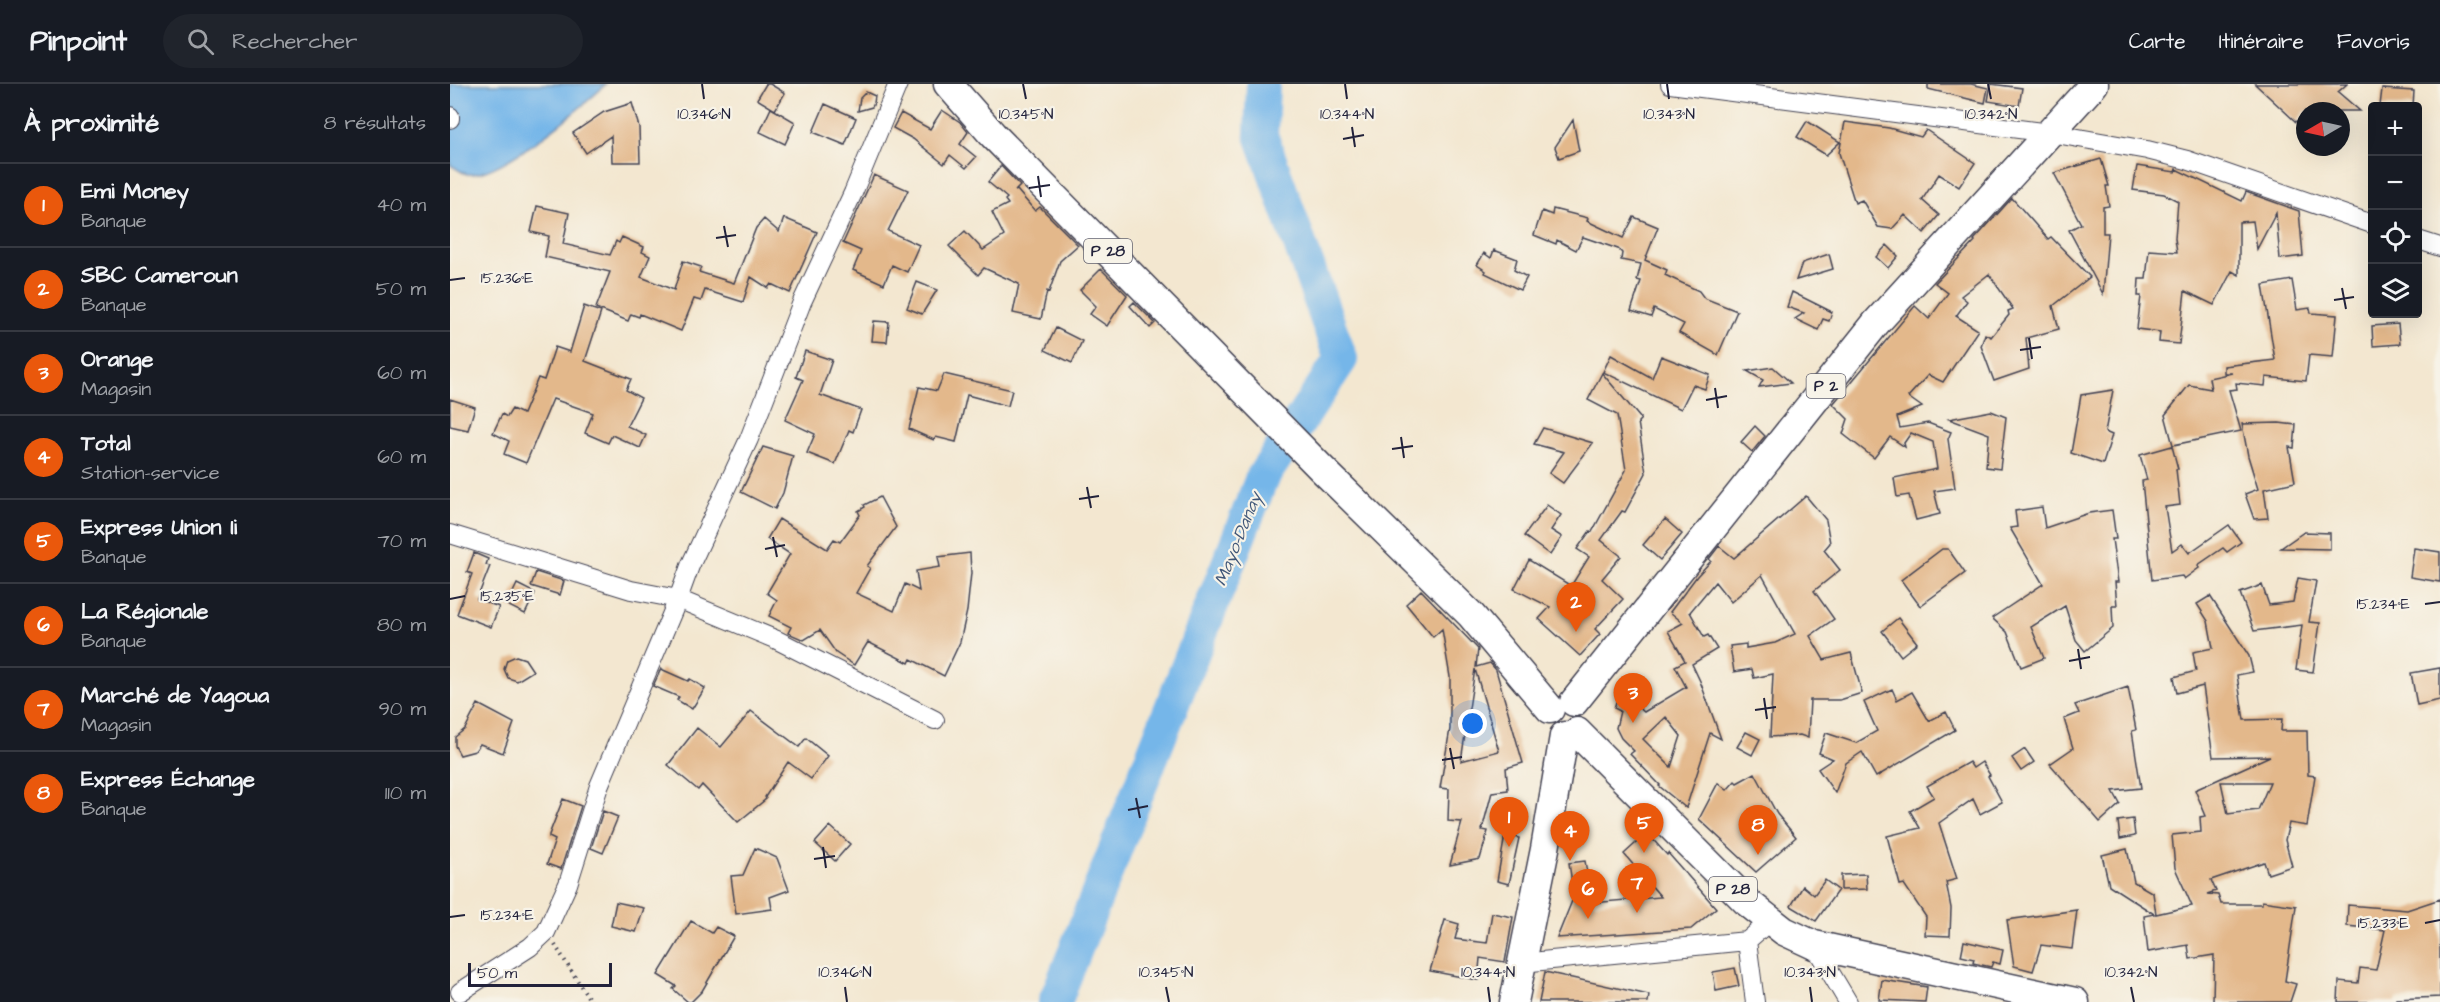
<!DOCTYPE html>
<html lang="fr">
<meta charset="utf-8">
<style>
:root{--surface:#171b24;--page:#20242c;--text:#f1f3f6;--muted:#9ea1a6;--line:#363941;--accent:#ea580c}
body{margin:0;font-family:"Architects Daughter",sans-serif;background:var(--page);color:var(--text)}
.controls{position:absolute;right:18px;top:18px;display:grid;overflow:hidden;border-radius:6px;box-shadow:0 6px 24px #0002}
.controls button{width:54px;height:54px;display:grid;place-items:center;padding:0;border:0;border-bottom:2px solid var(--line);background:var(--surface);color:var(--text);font:30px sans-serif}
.compass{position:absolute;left:1846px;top:18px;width:54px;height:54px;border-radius:50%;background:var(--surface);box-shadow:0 6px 24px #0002;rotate:261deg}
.scale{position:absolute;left:18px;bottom:15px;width:144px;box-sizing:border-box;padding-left:6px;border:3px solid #22223b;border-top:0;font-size:16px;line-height:21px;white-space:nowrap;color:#22223b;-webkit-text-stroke:4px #f7f3e8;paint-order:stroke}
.you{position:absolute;left:1023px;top:640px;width:21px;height:21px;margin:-15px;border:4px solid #fff;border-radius:50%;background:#1a73e8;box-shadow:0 0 0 9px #1a73e833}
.badge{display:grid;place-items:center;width:39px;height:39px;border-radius:50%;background:var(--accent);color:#fff;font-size:20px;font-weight:700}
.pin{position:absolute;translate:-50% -50px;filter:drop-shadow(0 2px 3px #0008)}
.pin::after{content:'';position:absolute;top:32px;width:21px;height:18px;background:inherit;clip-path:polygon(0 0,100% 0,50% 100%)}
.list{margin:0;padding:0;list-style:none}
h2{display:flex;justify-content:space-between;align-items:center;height:78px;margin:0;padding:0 24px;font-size:26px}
h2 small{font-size:20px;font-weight:400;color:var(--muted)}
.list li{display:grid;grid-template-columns:39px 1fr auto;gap:18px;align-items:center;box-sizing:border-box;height:84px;padding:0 24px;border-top:2px solid var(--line)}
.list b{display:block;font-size:22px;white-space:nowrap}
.list p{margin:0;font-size:20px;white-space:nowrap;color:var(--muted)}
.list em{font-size:20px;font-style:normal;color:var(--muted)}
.icon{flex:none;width:33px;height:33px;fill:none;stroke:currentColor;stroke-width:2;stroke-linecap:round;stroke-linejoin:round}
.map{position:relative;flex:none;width:1990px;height:918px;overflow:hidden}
header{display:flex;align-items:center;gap:36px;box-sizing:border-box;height:84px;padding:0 30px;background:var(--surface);border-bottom:2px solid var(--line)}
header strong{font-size:28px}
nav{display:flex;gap:33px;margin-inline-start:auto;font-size:21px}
.search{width:420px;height:54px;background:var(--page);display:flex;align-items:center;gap:15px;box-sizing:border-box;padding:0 21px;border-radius:33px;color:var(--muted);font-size:22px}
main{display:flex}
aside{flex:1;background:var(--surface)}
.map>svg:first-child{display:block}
.water{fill:#74b6e9;stroke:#4b6c92;stroke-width:1.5}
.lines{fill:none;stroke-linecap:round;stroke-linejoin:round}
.river{stroke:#74b6e9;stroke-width:34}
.building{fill:#e3b88b;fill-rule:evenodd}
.street-casing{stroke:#414051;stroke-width:20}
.primary-casing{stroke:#414051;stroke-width:31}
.path{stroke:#414051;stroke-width:4;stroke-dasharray:1.5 4.5;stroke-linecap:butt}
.street{stroke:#fff;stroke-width:18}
.primary{stroke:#fff;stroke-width:28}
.ticks{fill:none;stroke:#22223b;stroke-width:2}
.labels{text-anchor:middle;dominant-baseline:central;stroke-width:4.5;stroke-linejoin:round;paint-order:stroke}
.shield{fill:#f7f3e8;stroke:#62616f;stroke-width:1.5}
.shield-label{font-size:15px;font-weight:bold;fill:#22223b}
.water-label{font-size:18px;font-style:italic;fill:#3f5678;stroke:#f7f3e8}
.ticks-label{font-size:15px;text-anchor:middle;fill:#22223b;stroke:#f7f3e8;stroke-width:4.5;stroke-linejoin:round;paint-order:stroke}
</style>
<header>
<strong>Pinpoint</strong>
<div class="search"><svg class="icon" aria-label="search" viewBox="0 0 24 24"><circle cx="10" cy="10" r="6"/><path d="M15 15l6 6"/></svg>Rechercher</div>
<nav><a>Carte</a><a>Itinéraire</a><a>Favoris</a></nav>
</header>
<main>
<aside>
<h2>À proximité<small>8 résultats</small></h2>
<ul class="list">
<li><span class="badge">1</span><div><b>Emi Money</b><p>Banque</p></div><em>40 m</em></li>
<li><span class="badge">2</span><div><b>SBC Cameroun</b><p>Banque</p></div><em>50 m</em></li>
<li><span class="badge">3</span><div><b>Orange</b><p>Magasin</p></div><em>60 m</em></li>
<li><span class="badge">4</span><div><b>Total</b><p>Station-service</p></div><em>60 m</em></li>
<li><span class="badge">5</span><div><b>Express Union Ii</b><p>Banque</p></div><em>70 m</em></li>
<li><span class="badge">6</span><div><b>La Régionale</b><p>Banque</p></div><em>80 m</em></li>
<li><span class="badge">7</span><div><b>Marché de Yagoua</b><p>Magasin</p></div><em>90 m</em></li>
<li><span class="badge">8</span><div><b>Express Échange</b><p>Banque</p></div><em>110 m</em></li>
</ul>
</aside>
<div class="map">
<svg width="1990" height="918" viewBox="0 0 1990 918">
<rect width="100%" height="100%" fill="#f7f3e8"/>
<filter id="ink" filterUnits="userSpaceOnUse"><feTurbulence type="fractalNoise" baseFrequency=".0167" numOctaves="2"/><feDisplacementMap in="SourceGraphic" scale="12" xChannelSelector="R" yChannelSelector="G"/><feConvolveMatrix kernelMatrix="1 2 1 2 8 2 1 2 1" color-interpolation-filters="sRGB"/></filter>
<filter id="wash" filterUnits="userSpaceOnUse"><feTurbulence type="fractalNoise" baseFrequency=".008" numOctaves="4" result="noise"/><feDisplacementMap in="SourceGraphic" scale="24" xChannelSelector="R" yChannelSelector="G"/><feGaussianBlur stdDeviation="1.35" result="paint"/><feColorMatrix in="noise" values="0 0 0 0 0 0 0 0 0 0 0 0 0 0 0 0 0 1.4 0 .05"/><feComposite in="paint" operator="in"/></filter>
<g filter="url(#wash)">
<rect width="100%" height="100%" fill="#f3e7d0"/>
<path class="water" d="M0 0H156C134 22 48 95 17 90 11 89 5 83 0 81Z"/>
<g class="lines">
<path class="river" d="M605 918 812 394 891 275 811 51 813 0"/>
</g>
<g id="blocks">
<path class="building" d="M316 0H320L335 9 325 26 307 15Z
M1478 0H1521L1538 4 1535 19 1478 5Z
M1541 0 1572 4 1569 22 1538 17Z
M1805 0H1897L1888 8 1910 27H1855L1846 38Z
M1932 5 1964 7 1963 22H1930Z
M416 8 425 12 424 19 422 23 408 27 410 14Z
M182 19 189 43 190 78H162L161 52 136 69 123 49 154 28Z
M375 20 406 34 395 61 363 48Z
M321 24 345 38 335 60 310 48Z
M492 26 510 38 518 48 510 60 526 73 516 84 500 71 494 80 463 55 443 44 451 29 480 45Z
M1123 36 1129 67 1109 74 1105 63Z
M1357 37 1390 58 1376 71 1347 53Z
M1395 38 1439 44 1471 53 1476 46 1525 79 1509 103 1489 90 1472 116 1489 131 1474 149 1455 131 1442 145 1428 143 1412 116 1405 119 1389 69Z
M1651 75 1659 102H1656L1659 122 1653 123V149H1658L1653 210 1619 146 1631 140 1604 89Z
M551 82 570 102 565 107 567 106 585 127 590 123 628 161 610 177 599 208 597 207 591 235 563 229 569 200 534 184 528 191 499 162 515 147 533 166 554 152 542 128 558 120 555 116 557 114 538 98Z
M1687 82 1725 88 1726 85 1792 117 1796 108 1849 127 1853 172 1830 175 1826 129 1807 165 1803 137 1789 138V191L1782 187 1764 221 1735 207 1729 260 1709 258 1710 248 1687 245 1691 212H1688L1689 195H1696L1699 166 1727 168 1725 154 1728 117 1714 110 1683 106Z
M424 91 458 106 438 147 469 161 457 188 442 181 434 200 403 186 411 167 393 159Z
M1562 114 1598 155 1601 153 1640 193 1603 222 1609 245 1576 254 1579 285 1544 297 1531 262 1535 250 1541 253 1559 231 1558 227 1563 225 1539 190 1511 212 1517 217 1506 232 1528 246 1493 298 1478 291 1458 313 1472 323 1447 333 1450 344 1478 339 1501 348 1498 355 1505 404 1484 407 1490 430 1466 436 1459 411 1447 413 1444 394 1487 385 1483 358 1461 349 1454 359 1455 363 1440 353 1424 374 1393 350 1398 335 1383 320 1465 222 1479 235 1498 209 1485 199 1525 157 1524 156Z
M87 122 119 129 113 160 160 171 166 157 169 159 172 153 194 163 192 168 200 172 191 193 224 206 233 177 251 183 249 188 284 199 306 144 314 135 329 148 334 134 367 148 340 209 321 200 318 204 301 193 293 218 255 206 251 217 244 215 231 247 190 230 189 233 181 230 178 237 146 224 160 188 95 173 99 152 81 148Z
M1103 125 1138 134 1137 137 1173 154 1184 133 1208 143 1195 176 1217 186 1215 191 1249 207 1254 214 1287 227 1268 271 1229 249 1234 240 1204 225 1201 233 1181 227 1191 197 1187 196 1191 180 1171 176 1172 169 1168 165 1133 153 1126 166 1107 156 1106 160 1084 151 1092 127 1102 131Z
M1437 161 1448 172 1438 184 1426 173Z
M1044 166 1067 175 1064 186 1077 193 1070 206 1035 189 1036 187 1027 181 1034 169 1041 174Z
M1379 170 1383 185 1346 196 1352 179Z
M651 185 677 211 657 242 640 230 646 222 630 206Z
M1842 196 1847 226 1860 224 1861 229 1887 231 1883 273 1859 271 1856 297 1816 293 1815 302 1786 299 1787 305 1779 306 1791 347 1723 361 1715 331 1739 301 1761 305 1759 294 1782 289H1774V282L1825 276 1813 201Z
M467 198 487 206 472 230 457 224Z
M1342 208 1382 228 1379 237 1373 235 1368 246 1345 235 1354 229 1337 223Z
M684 218 705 239 700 244 680 222Z
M134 222 151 228 135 277 181 295 176 306 191 314 177 342 196 351 190 364 162 351 158 359 135 349 143 329 103 315 76 379 54 370 59 357 43 349 52 330 57 333 62 325 73 330 88 294 94 296 105 263 120 268Z
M424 237 439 238 437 258 422 257Z
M1948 240 1950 260 1923 262 1922 242Z
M606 244 632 257 622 279 595 266Z
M355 267 382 276 370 311 411 326 403 348 399 346 385 380 357 369 365 350 335 336 353 296 346 293Z
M1161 271 1202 294 1211 272 1260 291 1255 305 1243 301 1231 325 1153 288Z
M1323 283 1341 299 1309 303 1313 296 1297 287Z
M1152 289 1191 335 1188 338 1196 389 1175 428 1172 427 1151 456 1171 472 1152 495 1173 515 1145 545 1150 550 1130 572 1089 535 1100 523 1064 505 1079 476 1121 502 1139 473 1127 465 1140 447 1142 448 1176 386 1167 331 1138 316Z
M494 290 562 306 558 322 517 311 506 358 486 353 484 356 459 345 469 303 487 307Z
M1663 306 1655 348 1662 351 1653 380 1621 369 1631 311Z
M0 315 25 323 18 346 0 342Z
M1541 327 1556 333 1550 385 1536 383 1539 350 1499 335Z
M1829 339 1846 341 1844 364 1839 363 1845 398 1814 405 1818 434 1804 435 1795 410 1808 405 1798 372 1792 340Z
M1305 342 1315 352 1302 368 1291 358Z
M1093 344 1143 359 1113 399 1099 389 1114 368 1084 360Z
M1722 362 1728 385H1726L1730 421 1715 423 1722 467 1732 460 1739 469 1779 441 1791 458 1777 468 1773 464 1748 481 1749 484 1734 495 1732 492 1702 496 1692 397 1697 396 1690 371Z
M313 363 343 372 333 409 325 425 291 408Z
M1356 412 1376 436 1380 459 1374 466 1390 486 1364 507 1384 535 1360 552 1374 576 1401 569 1412 609 1390 616H1360L1358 654 1350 651 1320 653 1323 590 1304 594 1302 585 1284 588 1280 562 1296 560V564L1325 559 1345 550 1312 491 1281 518 1265 498 1240 528 1254 553 1258 551 1267 565 1242 580 1250 597 1271 655 1260 649 1236 724 1209 702 1210 701 1180 670 1184 667 1171 654 1166 644 1170 627 1164 624 1170 607 1194 628 1236 603 1225 582 1235 577 1218 547 1233 539 1220 528 1247 492 1261 477 1259 475 1269 462 1284 474ZM1216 633 1231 652 1221 683 1193 655Z
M430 413 446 443 417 482 420 484 406 509 444 527 455 500 469 507 466 487 490 483 488 473 520 469 521 489 517 527 510 558 494 592 461 575 459 579 418 558 404 581 386 569 370 546 354 556 338 549 341 543 319 532 327 516 317 509 340 470 317 455 329 435 377 465 384 455 390 458 410 431 408 427 415 423 414 421Z
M1097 421 1111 431 1101 446 1112 453 1100 471 1074 452Z
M1592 423 1595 444 1639 429 1662 426 1666 455H1662L1668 498H1665L1667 522H1662L1663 544 1635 567 1626 556 1615 522 1581 543 1594 574 1571 583 1557 548 1542 534 1593 500 1560 444 1567 443 1565 427Z
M1215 435 1232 450 1210 476 1193 461Z
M1854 448 1880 449V465L1831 464Z
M1964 464 1990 468V498L1960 493Z
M1492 465H1498L1515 489 1470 522 1451 496Z
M24 469 38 475 36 481 40 482 27 515 49 523 41 543 7 530 22 490 17 488Z
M86 488 114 497 110 511 81 502Z
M1848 494 1866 497 1859 538 1870 539 1863 588 1846 586 1852 541 1804 547 1790 509 1812 501 1819 521 1843 518Z
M67 500 85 509 75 530 57 521Z
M971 506 1028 565 1026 583 1040 579 1046 586 1073 679 1056 684 1058 706 1042 708 1032 746 1038 747 1030 775 1000 781 1012 738 998 737 999 705 990 704 1000 645V593L992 545 983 553 956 520ZM1025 585 1049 667 1011 677Z
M1760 512 1799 572 1803 588 1787 591 1794 636 1832 635 1831 647H1857L1858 691 1865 692 1857 742 1839 739 1835 756 1842 782 1818 790 1814 778 1761 796 1766 807 1757 810 1768 811 1771 820H1812V817L1846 822 1835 897 1846 900 1840 918H1763L1764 871 1740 875 1738 861 1698 868 1694 832 1704 830 1659 801 1652 771 1677 765 1684 798 1703 809 1706 830 1742 822 1725 784 1722 751 1751 748 1750 733 1756 732 1745 706 1820 672 1763 673 1753 602 1727 609 1724 593 1746 587 1743 568 1763 564 1758 537 1747 520ZM1771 698H1820L1808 726 1778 730Z
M1448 534 1467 559 1451 572 1432 547Z
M66 572 75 575 83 587 67 597 58 594 54 585 57 576Z
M1990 584V616L1967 621 1961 589Z
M211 585 238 597 240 595 255 604 242 625 227 616 229 613 203 602Z
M1678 603 1686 646 1682 647 1691 704 1663 707 1670 720 1650 738 1600 680 1623 664 1614 635 1629 629 1625 621Z
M1442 605 1447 616 1462 608 1479 637 1496 628 1505 646 1426 693 1412 668 1396 679 1385 709 1368 685 1383 675 1369 669 1376 649 1406 659 1427 647 1414 618Z
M28 620 64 639 53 669 30 660 25 667 10 671 5 662V653L15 645Z
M301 627 349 663 356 654 378 672 361 695 338 678 315 713 316 715 288 738 252 701 248 706 218 681 247 644 271 663Z
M1296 648 1310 655 1302 671 1287 663Z
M1575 665 1584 678 1571 687 1562 674Z
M1519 678 1523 684 1532 678 1540 691 1538 692 1552 718 1530 730 1523 715 1489 739 1507 795 1496 798 1501 824 1500 852 1475 851 1476 833 1454 800 1450 801 1437 752 1470 744 1460 727 1484 713 1477 702Z
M1305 689 1327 730 1346 753 1306 788 1249 735 1268 699 1277 706 1285 697 1287 699Z
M113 715 131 722 111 785 97 780 105 756 99 753V751Z
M153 727 168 733 153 769 141 764Z
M1683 735 1685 752 1670 755 1668 737Z
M380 742 400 760 385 777 365 759Z
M1197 749 1217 771 1218 769 1266 824 1241 845 1107 854 1124 812 1119 779 1135 777 1142 819 1211 813 1174 770Z
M1055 751 1069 754 1059 800 1047 797Z
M305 764 327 774 339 806 320 813 322 825 286 830 281 792 293 791Z
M1416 790 1417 805 1391 806V791Z
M1375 796 1388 806 1366 837 1341 822 1353 802 1364 811Z
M1990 815V913L1946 915 1945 918H1888L1889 897 1908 899 1910 884 1926 886 1935 846 1897 842 1898 821 1957 826Z
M166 818 194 824 186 848 161 842Z
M1627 826 1622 865 1591 861 1583 887 1564 882 1557 836Z
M1042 829 1063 833 1055 878 1030 874 1028 896 980 887 995 836 1009 840 1005 855 1037 859Z
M241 837 262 849 266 843 284 852 252 907 241 918H238L223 905 226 902 208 891Z
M1514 857 1553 866 1550 880 1543 878 1541 883 1523 879 1524 875 1511 872Z
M1285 884 1289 902 1266 907 1263 888Z
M1095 888 1199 911 1198 918H1089Z
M1432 896 1477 903 1475 918 1429 916Z"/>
</g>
</g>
<g filter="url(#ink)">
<use href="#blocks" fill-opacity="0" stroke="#414051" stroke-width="1.5"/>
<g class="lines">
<defs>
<path id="street" d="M1220 0 1600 49 1697 66 1737 76 1922 140
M0 32V35
M1968 156 1990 163
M0 450 181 506 228 515 327 556 485 636
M1297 857 1305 918
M1364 861 1398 918
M1071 879 1297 857 1320 837
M10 908 80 863 96 848 118 800 149 702 228 515 240 482 299 355 352 218 403 109 448 0"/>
<path id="primary" d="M498 0 543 51 871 384 1021 531 1100 625
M1124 618 1426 239 1644 0
M1127 648 1297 818 1334 847 1364 861 1625 918
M1064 918 1095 765 1114 652"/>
</defs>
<use href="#street" class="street-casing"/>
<use href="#primary" class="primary-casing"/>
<path class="path" d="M105 861 141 918"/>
<use href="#street" class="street"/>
<use href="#primary" class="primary"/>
</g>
</g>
<path class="ticks" d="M252 0 254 15M573 0 576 15M895 0 897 15M1217 0 1219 15M1538 0 1541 15M902 43 905 63M893 55 914 51M588 92 591 113M579 104 600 101M274 142 278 163M266 154 286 151M0 196 15 194M1892 204 1896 225M1884 216 1904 213M1579 254 1582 275M1570 266 1591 263M1265 304 1268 324M1256 316 1277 312M951 353 954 374M942 365 963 362M637 403 641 424M629 415 649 412M323 453 327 473M315 465 335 461M0 515 15 512M1975 520 1990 518M1628 565 1631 585M1619 577 1640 573M1314 614 1317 635M1305 626 1326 623M1000 664 1004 685M992 676 1012 673M686 714 690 734M678 726 698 722M373 763 376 784M364 775 385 772M0 833 15 831M1975 839 1990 836M395 903 397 918M716 903 719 918M1038 903 1040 918M1360 903 1362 918M1681 903 1684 918"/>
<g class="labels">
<g class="shield">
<rect x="634" y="155" width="48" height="24" rx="4.5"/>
<rect x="1356.5" y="290" width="39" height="24" rx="4.5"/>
<rect x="1259" y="793" width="48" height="24" rx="4.5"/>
</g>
<g class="shield-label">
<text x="658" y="167">P 28</text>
<text x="1376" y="302">P 2</text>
<text x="1283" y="805">P 28</text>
</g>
<g class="water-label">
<text transform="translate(788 455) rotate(-68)">Mayo-Danay</text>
</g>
</g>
<g class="ticks-label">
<text x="254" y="35">10.346°N</text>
<text x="576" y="35">10.345°N</text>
<text x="897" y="35">10.344°N</text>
<text x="1219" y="35">10.343°N</text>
<text x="1541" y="35">10.342°N</text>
<text x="57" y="199">15.236°E</text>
<text x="57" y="517">15.235°E</text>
<text x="1933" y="525">15.234°E</text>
<text x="57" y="836">15.234°E</text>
<text x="1933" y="844">15.233°E</text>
<text x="395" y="893">10.346°N</text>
<text x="716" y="893">10.345°N</text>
<text x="1038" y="893">10.344°N</text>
<text x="1360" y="893">10.343°N</text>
<text x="1681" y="893">10.342°N</text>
</g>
</svg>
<div class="controls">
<button>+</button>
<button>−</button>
<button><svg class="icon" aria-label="locate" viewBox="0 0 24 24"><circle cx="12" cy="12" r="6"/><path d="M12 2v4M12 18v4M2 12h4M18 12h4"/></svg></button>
<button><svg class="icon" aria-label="layers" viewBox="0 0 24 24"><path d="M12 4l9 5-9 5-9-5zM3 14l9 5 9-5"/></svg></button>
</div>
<svg class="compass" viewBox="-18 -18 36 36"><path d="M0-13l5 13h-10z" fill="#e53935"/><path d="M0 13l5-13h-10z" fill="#9ea1a6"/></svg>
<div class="scale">50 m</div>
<div class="you"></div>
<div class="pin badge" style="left:1059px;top:763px">1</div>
<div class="pin badge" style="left:1126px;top:548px">2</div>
<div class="pin badge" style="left:1183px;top:639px">3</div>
<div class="pin badge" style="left:1120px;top:777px">4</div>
<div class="pin badge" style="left:1194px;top:769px">5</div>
<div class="pin badge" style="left:1138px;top:835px">6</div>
<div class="pin badge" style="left:1187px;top:829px">7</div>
<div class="pin badge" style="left:1308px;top:771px">8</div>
</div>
</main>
